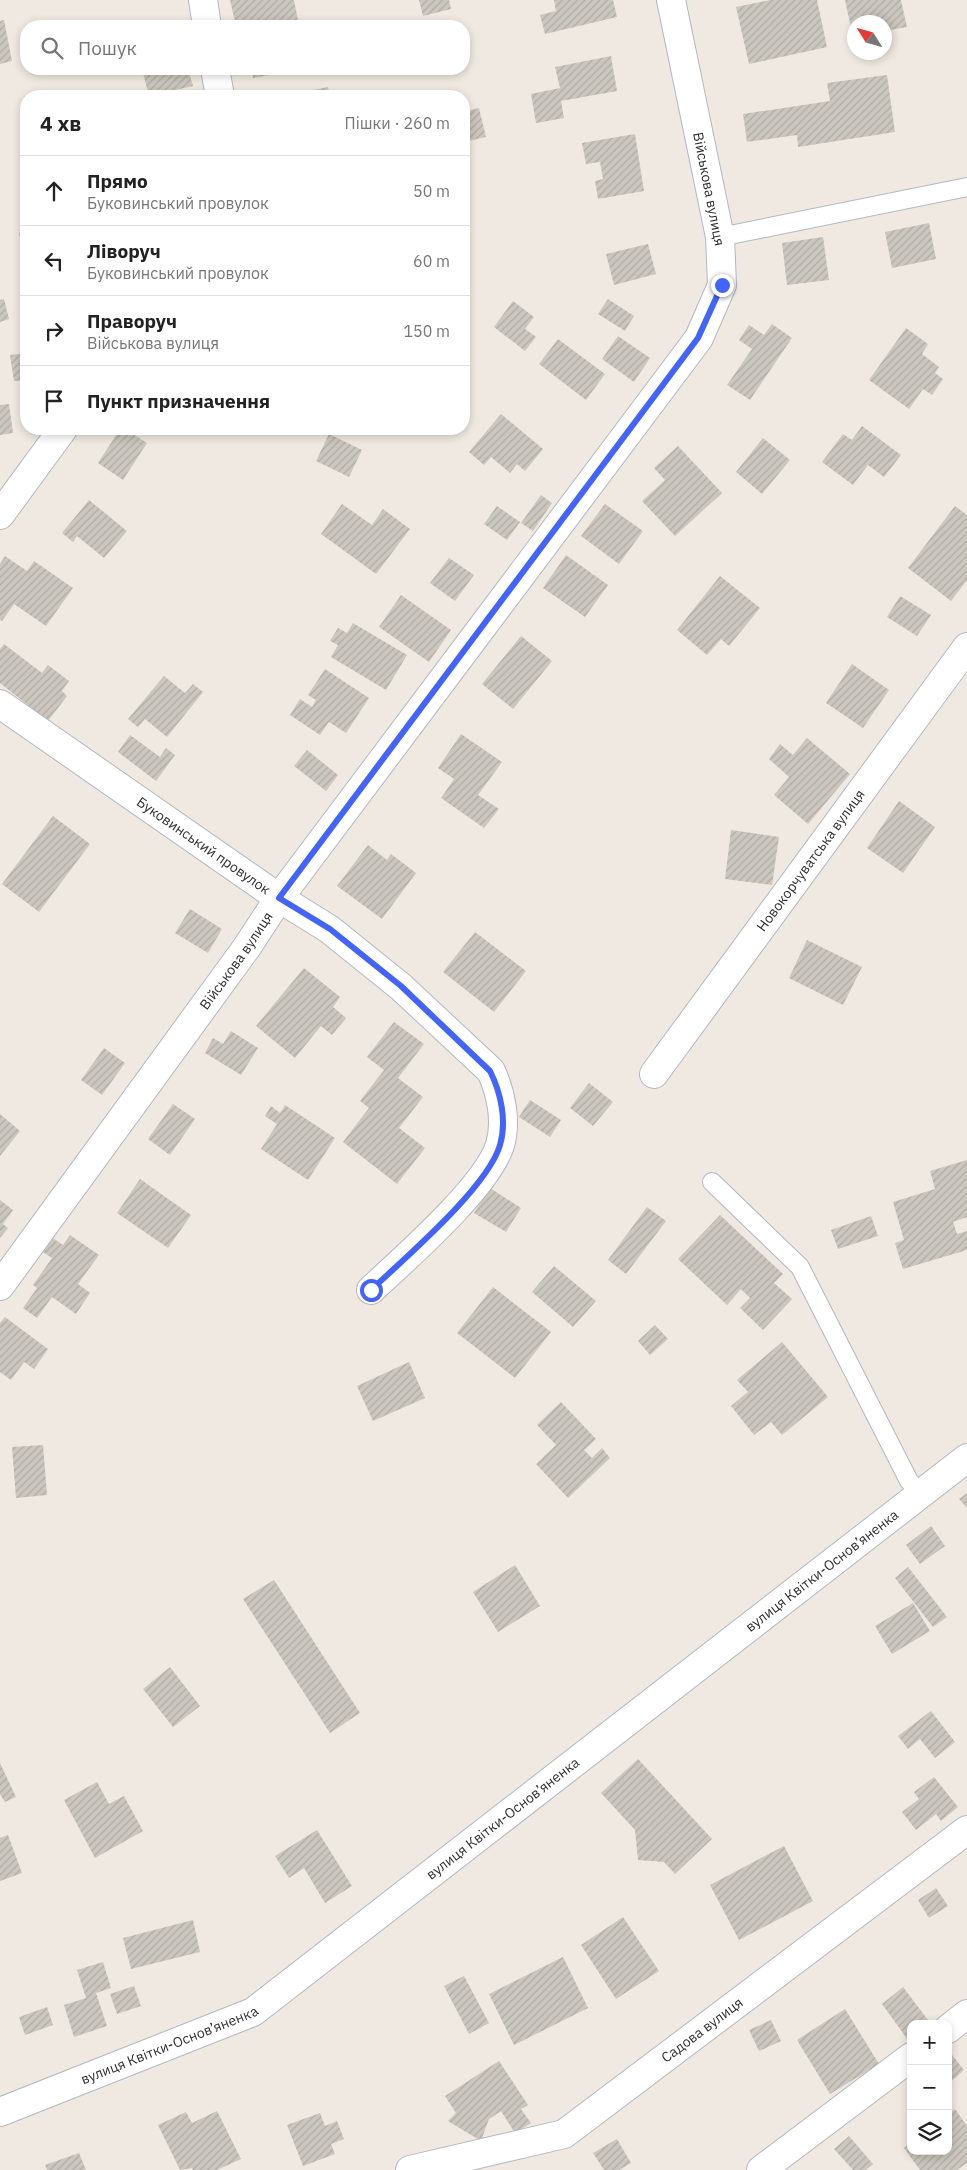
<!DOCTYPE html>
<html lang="uk">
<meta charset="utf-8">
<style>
:root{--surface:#fff;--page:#f2f2f2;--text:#222;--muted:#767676;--line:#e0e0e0}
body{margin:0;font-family:"IBM Plex Sans",sans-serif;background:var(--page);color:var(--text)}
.controls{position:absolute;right:15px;bottom:15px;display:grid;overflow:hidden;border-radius:10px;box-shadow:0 2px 8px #0003}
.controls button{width:45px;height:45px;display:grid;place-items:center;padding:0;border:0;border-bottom:1px solid var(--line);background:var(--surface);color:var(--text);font:25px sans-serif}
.compass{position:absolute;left:847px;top:15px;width:45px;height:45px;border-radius:50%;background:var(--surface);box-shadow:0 2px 8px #0003;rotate:307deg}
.stop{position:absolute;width:15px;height:15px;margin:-11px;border:4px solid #4264fb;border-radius:50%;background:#fff}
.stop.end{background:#4264fb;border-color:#fff;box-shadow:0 1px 5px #0008}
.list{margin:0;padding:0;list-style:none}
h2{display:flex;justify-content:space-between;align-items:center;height:65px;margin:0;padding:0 20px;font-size:21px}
h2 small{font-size:16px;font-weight:400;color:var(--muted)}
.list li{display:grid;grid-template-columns:32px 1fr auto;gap:15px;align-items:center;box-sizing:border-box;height:70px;padding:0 20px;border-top:1px solid var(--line)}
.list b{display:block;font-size:19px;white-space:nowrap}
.list p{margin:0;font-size:16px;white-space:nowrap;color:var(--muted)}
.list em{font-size:16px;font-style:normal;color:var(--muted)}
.icon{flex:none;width:28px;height:28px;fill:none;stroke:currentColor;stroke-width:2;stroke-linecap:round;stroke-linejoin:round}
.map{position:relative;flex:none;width:967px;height:2170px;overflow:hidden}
.search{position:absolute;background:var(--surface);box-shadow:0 2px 8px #0003;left:20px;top:20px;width:450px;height:55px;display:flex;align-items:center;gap:12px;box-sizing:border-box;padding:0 18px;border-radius:20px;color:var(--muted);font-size:19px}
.panel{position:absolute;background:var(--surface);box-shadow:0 2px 8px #0003;left:20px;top:90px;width:450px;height:345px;border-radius:20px}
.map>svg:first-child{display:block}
.building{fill:url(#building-hatch)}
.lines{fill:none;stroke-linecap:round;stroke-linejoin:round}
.service-casing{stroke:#b4b7c1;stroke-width:20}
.minor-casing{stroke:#b4b7c1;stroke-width:30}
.service{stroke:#fff;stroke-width:18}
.minor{stroke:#fff;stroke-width:28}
.route{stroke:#4264fb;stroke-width:6}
.labels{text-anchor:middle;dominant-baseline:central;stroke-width:4;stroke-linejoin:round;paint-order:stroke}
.street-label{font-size:14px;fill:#2e2e2e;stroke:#fff}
</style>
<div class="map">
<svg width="967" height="2170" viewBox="0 0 967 2170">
<defs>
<pattern id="building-hatch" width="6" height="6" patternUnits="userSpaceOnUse" patternTransform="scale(1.25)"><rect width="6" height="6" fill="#cbc7bf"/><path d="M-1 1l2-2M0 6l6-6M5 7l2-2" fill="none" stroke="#afaba4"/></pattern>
</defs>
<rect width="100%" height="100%" fill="#efe9e1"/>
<path class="building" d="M230 0H294L299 26H236Z
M419 0H449L451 9 423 16Z
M554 0H613L617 17 545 34 540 15 556 11Z
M770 0H817L827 47 749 64 736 7Z
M845 0H901L907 27 884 31V22H854L853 37Z
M4 20 12 61 0 64V21Z
M611 56 617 91 561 101 564 118 536 123 531 94 560 88 555 67Z
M142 69H188L193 86 149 96Z
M252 69H292V71L253 78Z
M887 75 895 132 798 147 797 135 747 142 743 114 830 101 827 83Z
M328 87 330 96H291V95Z
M479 108 486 137 464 142V112Z
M635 134 644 191 598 199 595 181 603 179 600 162 586 164 582 143Z
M929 223 936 259 892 268 885 232Z
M26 231V251L23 252 19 233Z
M823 237 829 280 787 285 782 243Z
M648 244 656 274 614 285 606 254Z
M4 299 9 319 0 322V300Z
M608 299 634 316 625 331 598 314Z
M513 301 534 317 525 329 536 337 525 351 494 327Z
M772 324 792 338 750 400 727 385 752 349 739 340 749 325 764 335Z
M906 328 928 344 922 354 939 367 935 373 943 379 932 395 923 389 909 409 869 380Z
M618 336 650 358 634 382 602 359Z
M558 339 605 374 586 400 539 364Z
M26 353V380L14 381 10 355Z
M9 404 13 433 0 435V405Z
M501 414 543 449 525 471 517 464 510 473 491 457 484 465 469 452Z
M862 426 901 455 884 477 868 465 853 485 822 462 843 434 852 440Z
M120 429H125L147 443 123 480 98 463Z
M329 434 362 450 349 477 316 461Z
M763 438 790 460 762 494 736 472Z
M678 446 722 493 675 536 642 501 665 480 654 468Z
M541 495 552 503 533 531 521 523Z
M89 500 127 531 104 558 77 536 73 542 62 533Z
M342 504 372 525 383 509 410 529 376 574 321 534Z
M605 504 643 531 619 564 581 536Z
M497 506 520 522 507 540 484 524Z
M955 506 967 515V580L951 601 908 568Z
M566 555 608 585 585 617 543 588Z
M5 556 27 571 34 561 73 588 46 626 14 604 2 621 0 620V564Z
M449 558 474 575 455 601 430 583Z
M720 576 760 608 729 646 721 639 707 655 677 630Z
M401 595 451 630 429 662 379 627Z
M900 596 931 615 917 636 887 617Z
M353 623 407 655 386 690 331 657 338 645 330 641 338 628 347 633Z
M521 636 552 661 513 709 482 684Z
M4 644 42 673 48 665 69 681 62 691 67 696 48 721 0 683V649Z
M852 664 889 690 863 728 826 703Z
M325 669 369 698 346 733 329 722 320 735 290 715 300 699 312 707 316 700 308 695Z
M164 676 185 693 193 684 203 692 167 737 145 719 138 727 128 719Z
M461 734 502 762 478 795 499 809 484 828 441 798 454 779 438 768Z
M130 735 160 757 166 748 175 755 156 781 118 752Z
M807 738 850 774 808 824 774 795 789 777 769 759 780 744 793 755Z
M307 750 338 775 326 791 294 766Z
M899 801 935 827 903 873 867 848Z
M53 816 90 844 39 912 2 884Z
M731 830 779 837 772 885 725 879Z
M368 845 387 860 391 854 416 873 382 919 337 886Z
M190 909 222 929 208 953 175 933Z
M475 932 526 971 494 1012 443 972Z
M807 940 862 967 843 1005 789 978Z
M304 968 340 997 333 1007 346 1018 332 1035 321 1026 295 1058 256 1026Z
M394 1022 424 1044 398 1078 423 1097 399 1128 425 1148 397 1184 343 1142 369 1108 360 1101 384 1070 367 1057Z
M231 1031 258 1048 241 1075 205 1053 213 1038 223 1044Z
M104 1048 125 1063 102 1095 81 1080Z
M589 1083 613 1102 593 1126 570 1108Z
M530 1100 561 1120 550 1137 519 1117Z
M173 1104 195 1119 170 1155 148 1139Z
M285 1105 335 1138 308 1180 261 1149 277 1124 265 1116 271 1106 280 1113Z
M0 1114 20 1131 0 1156Z
M967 1160V1217L953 1222 957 1234 967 1231V1250L903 1269 895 1243 904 1240 893 1202 935 1189 930 1171Z
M140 1179 191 1215 168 1248 117 1213Z
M490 1188 521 1208 506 1232 474 1213Z
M0 1200 13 1210 3 1224 8 1228 0 1238Z
M647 1207 666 1221 626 1274 608 1260Z
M720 1215 783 1274 774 1283 792 1299 763 1330 740 1308 750 1298 741 1289 727 1305 678 1259Z
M871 1216 878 1236 838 1249 831 1230Z
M70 1235 99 1255 78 1284 90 1293 76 1314 52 1297 37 1318 23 1308 37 1288 33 1285 52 1258 40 1250 50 1236 63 1245Z
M554 1266 596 1301 573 1327 532 1292Z
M493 1287 551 1332 515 1378 457 1333Z
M5 1317 48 1349 34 1369 24 1362 11 1380 0 1372V1323Z
M655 1325 668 1339 650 1355 638 1341Z
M782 1342 828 1397 782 1435 771 1422 754 1435 731 1406 748 1392 737 1380Z
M409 1362 425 1398 373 1421 357 1386Z
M561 1402 596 1439 584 1450 592 1458 602 1448 610 1458 568 1498 536 1464 556 1445 537 1425Z
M43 1445 47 1495 16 1498 12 1447Z
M967 1493V1508L959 1499Z
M931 1526 945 1546 920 1564 906 1545Z
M515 1565 540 1606 498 1632 473 1592Z
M908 1567 947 1617 933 1627 895 1578Z
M274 1580 360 1713 330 1733 243 1599Z
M913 1603 930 1631 892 1654 875 1626Z
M170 1667 200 1706 173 1727 143 1689Z
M931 1711 955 1742 935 1758 920 1739 908 1749 898 1736Z
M638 1759 712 1839 675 1874 664 1862 638 1860 635 1830 601 1793Z
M0 1763 16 1797 5 1802 0 1794Z
M934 1777 958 1807 941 1821 936 1814 916 1830 902 1812 919 1799 914 1792Z
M97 1782 109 1804 124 1796 143 1831 95 1858 64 1800Z
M317 1830 352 1886 325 1903 304 1868 289 1878 275 1856Z
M8 1835 22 1873 0 1881V1838Z
M784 1846 813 1901 739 1940 710 1885Z
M936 1888 948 1906 929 1918 918 1900Z
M623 1917 659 1971 616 1999 581 1945Z
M193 1920 200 1952 131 1969 123 1938Z
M563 1957 588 2008 514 2045 489 1994Z
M103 1962 111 1988 96 1993 107 2026 74 2037 64 2005 86 1998 77 1970Z
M464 1976 489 2023 469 2034 444 1986Z
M134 1986 141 2006 117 2014 110 1994Z
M903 1987 931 2024H911V2038L908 2040 882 2004Z
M47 2007 53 2025 25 2035 19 2017Z
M845 2009 879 2064 830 2094 797 2040Z
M771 2020 781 2041 759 2051 749 2030Z
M952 2055 964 2070 948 2084V2058Z
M499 2061 528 2105 521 2109 531 2123 515 2133 501 2111 489 2119 481 2141 448 2121 456 2113 445 2096Z
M955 2109 967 2126V2163L957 2170H920L904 2148 911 2142V2151H948V2114Z
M217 2111 241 2159 217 2170H193L192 2168 180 2170 158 2125 186 2112 192 2123Z
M320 2113 325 2126 337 2121 344 2139 331 2144 335 2154 303 2166 287 2125Z
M849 2136 873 2164 866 2170H853L834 2149Z
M617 2139 631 2163 619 2170H604L593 2153Z
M79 2153 86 2170H47L45 2165Z"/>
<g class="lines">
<defs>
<path id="service" d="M720 237 967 187
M712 1182 800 1267 909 1481 921 1493"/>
<g id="minor">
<path d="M203 0 207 26"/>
<path d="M215 69 220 96"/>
<path d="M0 515 63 429"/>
<path id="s1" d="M0 704 279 898 329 929 401 987 491 1071C501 1093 507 1121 500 1145 487 1187 405 1258 371 1290"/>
<path id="s2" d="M654 1074 967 647"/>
<path id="s3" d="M0 1286 247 947 279 898 699 338 722 285 720 237 671 0"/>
<path d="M948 2029 967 2014"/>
<path id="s4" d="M0 2112 253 2012 967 1458"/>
<path id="s5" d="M410 2170 564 2134 967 1830"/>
<path d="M761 2170 911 2057"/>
</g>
</defs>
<use href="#service" class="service-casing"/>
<use href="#minor" class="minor-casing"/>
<use href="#service" class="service"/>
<use href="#minor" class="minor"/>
</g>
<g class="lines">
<path class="route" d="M371 1290C405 1258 488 1187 500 1145 507 1121 501 1093 490 1071L401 986 330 929 279 898 698 338 722 285"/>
</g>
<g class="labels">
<g class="street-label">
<text transform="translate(709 189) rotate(79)">Військова вулиця</text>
<text stroke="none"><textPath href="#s1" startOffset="248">Буковинський провулок</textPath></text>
<text stroke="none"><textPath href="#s2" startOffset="265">Новокорчуватська вулиця</textPath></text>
<text stroke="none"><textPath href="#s3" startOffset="402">Військова вулиця</textPath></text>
<text stroke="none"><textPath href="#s4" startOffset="992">вулиця Квітки-Основ’яненка</textPath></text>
<text stroke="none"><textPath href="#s4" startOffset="588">вулиця Квітки-Основ’яненка</textPath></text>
<text stroke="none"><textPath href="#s5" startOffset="331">Садова вулиця</textPath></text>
<text stroke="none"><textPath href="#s4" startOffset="182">вулиця Квітки-Основ’яненка</textPath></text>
</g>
</g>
</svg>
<div class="controls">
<button>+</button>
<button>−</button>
<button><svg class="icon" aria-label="layers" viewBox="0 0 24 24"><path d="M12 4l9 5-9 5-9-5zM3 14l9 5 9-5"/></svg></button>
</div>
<svg class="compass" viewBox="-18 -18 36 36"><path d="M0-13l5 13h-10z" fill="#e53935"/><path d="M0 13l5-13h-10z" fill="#767676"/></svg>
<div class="stop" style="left:371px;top:1290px"></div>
<div class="stop end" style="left:722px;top:285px"></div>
<div class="search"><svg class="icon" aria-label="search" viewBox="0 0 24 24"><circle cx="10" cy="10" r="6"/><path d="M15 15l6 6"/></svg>Пошук</div>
<section class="panel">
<h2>4 хв<small>Пішки · 260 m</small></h2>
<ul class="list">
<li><svg class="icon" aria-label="ahead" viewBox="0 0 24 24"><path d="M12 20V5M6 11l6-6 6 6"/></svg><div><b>Прямо</b><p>Буковинський провулок</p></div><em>50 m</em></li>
<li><svg class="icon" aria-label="left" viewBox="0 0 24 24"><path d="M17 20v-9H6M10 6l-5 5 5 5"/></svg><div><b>Ліворуч</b><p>Буковинський провулок</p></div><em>60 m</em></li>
<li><svg class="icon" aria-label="right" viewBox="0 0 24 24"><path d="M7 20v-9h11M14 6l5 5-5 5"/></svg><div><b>Праворуч</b><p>Військова вулиця</p></div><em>150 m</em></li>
<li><svg class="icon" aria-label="arrive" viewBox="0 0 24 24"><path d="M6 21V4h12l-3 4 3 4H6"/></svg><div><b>Пункт призначення</b></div></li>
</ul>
</section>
</div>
